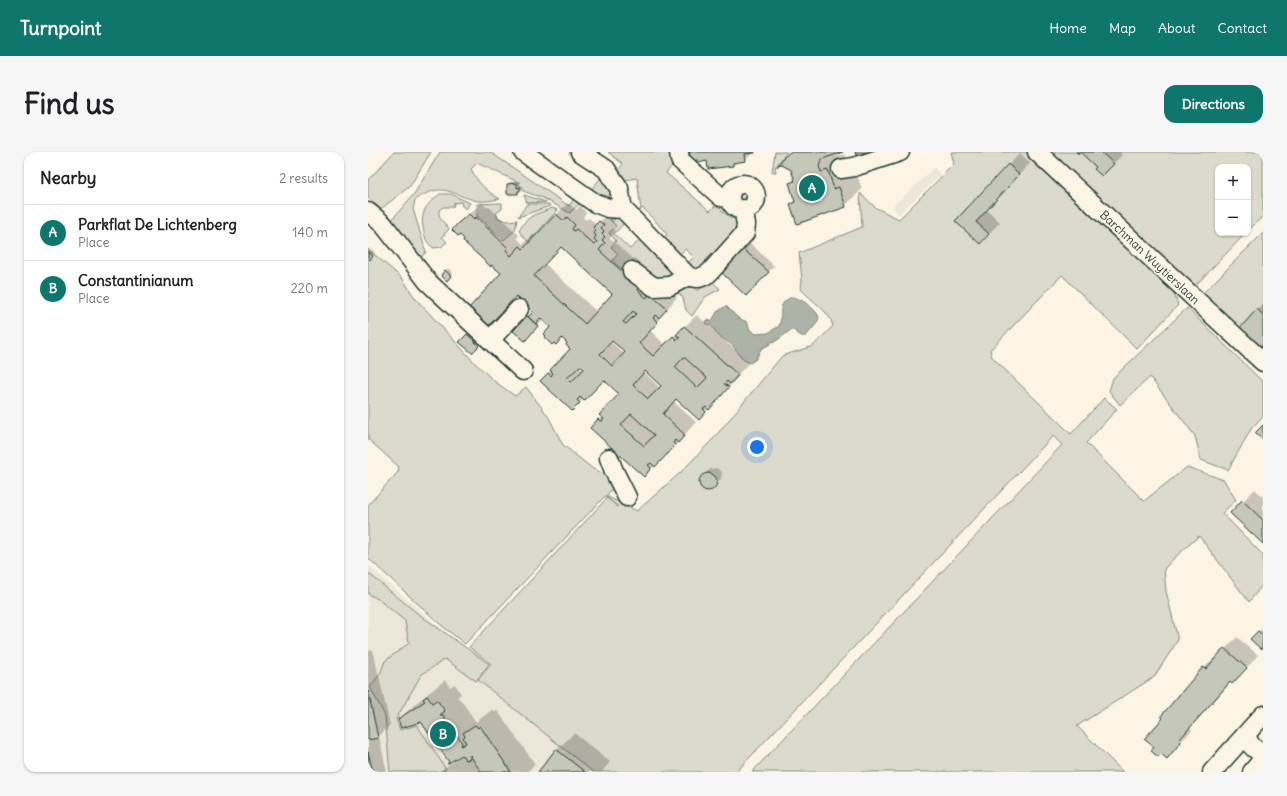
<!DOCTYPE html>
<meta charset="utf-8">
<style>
:root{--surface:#fff;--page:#f6f6f6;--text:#202124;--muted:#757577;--line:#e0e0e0;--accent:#0f766e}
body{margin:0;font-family:Delius,sans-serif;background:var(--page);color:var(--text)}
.controls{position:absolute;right:12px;top:12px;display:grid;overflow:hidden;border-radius:8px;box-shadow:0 1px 3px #0004}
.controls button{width:36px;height:36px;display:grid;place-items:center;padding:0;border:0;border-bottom:1px solid var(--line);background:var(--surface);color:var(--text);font:20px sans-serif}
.you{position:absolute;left:389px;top:295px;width:14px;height:14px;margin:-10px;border:3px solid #fff;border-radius:50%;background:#1a73e8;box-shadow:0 0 0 6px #1a73e833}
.badge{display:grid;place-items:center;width:26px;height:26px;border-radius:50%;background:var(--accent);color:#fff;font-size:13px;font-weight:700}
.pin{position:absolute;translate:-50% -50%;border:2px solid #fff;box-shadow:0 1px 4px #0006}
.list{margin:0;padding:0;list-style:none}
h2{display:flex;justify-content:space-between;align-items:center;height:52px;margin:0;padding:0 16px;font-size:17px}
h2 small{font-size:13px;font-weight:400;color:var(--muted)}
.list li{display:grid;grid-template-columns:26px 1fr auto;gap:12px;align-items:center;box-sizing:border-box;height:56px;padding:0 16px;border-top:1px solid var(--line)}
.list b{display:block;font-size:15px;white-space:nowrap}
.list p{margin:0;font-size:13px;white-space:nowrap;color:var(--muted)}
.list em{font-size:13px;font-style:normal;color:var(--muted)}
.map{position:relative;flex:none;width:895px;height:620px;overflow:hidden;border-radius:12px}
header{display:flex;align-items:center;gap:24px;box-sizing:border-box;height:56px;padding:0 20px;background:var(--accent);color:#fff}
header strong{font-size:19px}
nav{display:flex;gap:22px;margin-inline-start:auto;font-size:14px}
.intro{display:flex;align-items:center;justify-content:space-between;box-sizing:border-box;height:96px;padding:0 24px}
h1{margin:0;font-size:28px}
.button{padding:10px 18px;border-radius:12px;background:var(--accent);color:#fff;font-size:14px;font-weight:700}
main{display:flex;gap:24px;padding:0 24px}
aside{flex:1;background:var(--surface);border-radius:12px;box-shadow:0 1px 3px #0004}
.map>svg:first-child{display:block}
.built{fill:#ece7d8}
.green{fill:#dcdacc;stroke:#7e8c80}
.water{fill:#aeb3a7;stroke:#758479}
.shadow{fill:#0003;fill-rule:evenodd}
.building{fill:#c5c7b9;stroke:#1f3d34;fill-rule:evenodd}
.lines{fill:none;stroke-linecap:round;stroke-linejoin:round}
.minor-casing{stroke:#1f3d34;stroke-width:21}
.minor{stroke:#fcf5e5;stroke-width:18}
.labels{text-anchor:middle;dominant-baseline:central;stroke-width:3;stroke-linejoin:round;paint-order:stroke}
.street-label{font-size:12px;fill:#1f3d34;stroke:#fcf5e5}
</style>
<header>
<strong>Turnpoint</strong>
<nav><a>Home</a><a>Map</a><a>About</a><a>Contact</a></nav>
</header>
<div class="intro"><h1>Find us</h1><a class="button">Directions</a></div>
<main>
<aside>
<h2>Nearby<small>2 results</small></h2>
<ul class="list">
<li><span class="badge">A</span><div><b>Parkflat De Lichtenberg</b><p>Place</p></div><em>140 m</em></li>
<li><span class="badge">B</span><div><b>Constantinianum</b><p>Place</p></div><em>220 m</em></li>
</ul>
</aside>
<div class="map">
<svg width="895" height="620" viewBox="0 0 895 620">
<rect width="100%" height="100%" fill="#fcf5e5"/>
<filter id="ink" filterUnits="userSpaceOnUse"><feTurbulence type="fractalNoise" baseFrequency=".025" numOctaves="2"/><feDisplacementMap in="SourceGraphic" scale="8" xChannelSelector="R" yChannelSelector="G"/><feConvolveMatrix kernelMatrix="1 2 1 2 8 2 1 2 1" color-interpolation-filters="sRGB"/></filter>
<g filter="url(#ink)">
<path class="built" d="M566 16 573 23 531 62 524 55Z
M0 413 108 507 245 620H0Z"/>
<path class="green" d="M26 0H63L42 34 13 57 0 46V28Z
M72 0H122L201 54 207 45 213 50 202 61 175 46 155 39 150 30 109 11 103 17C110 31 118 39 132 47 125 48 116 50 110 49 82 43 76 28 47 48L45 57 58 100 51 108 21 71 46 42Z
M240 0H308L309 8 298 21 342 59 353 48 358 53 353 58 364 67 368 63 371 78 359 87 337 109 341 113 333 121 317 114 326 105 317 97 309 106 292 89 299 82 275 56 267 63 264 59 273 58 269 26 256 28 248 21 255 12Z
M407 0H419L407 15 408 20H404Z
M583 0H660L806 141 810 153 769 197 694 123 622 198 624 205 703 282 736 246 749 257 718 291 776 349 819 315 856 328 868 348 854 361 895 403V432L881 450 831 384 805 407 796 417 798 439 810 488 786 525 709 574 755 620H384L694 293 685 284 368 620H225L110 528 123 512 101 495 239 346 250 355 237 344 97 492 73 473 0 406V353L30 320 31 315 0 287V97L34 126 47 146 107 211 126 229 147 244 158 235 180 264 195 293 225 317 243 325 249 331 238 344 269 359 312 321 346 286 414 204 445 194 465 174C462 159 443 149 433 137L434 127 431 101 494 75 492 41 508 56 531 67 586 12Z
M687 0H895V64L880 79V15H850V81H878L823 138 685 3Z
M235 23 243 41 239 46 221 40Z
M366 45a8 8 0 1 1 16 0a8 8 0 1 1-16 0Z
M72 42H83L102 51 98 57 94 54 93 50 86 51 85 55H75L71 58C70 68 76 69 81 77L74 85 79 90 73 95 66 96C60 93 57 87 56 80 51 62 58 52 72 42Z
M156 43 178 50 159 51Z
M134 51V57L128 61 130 66 139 69 149 68 147 78 136 88 109 64V52Z
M159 52H181L182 54 150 65Z
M184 56 190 58 160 90 151 79C160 62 167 63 184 56Z
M249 61 258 69 246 82 262 97 274 86 306 121 298 131 276 120 270 110 266 107 256 119 244 109 250 102 243 95 248 89 241 81 248 74 242 68Z
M895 81V208L831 145Z
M342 127 352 137 337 145 324 164 318 158 315 146 306 136 319 130 330 139Z
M819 156 895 230V264L883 277 860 318 833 308 827 284 782 225 752 253 741 239 745 226Z
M0 421 49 461 121 512 108 529 77 507 53 523 28 567 32 578 49 573 78 617 73 620H22L17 564 2 535 12 522 17 509 41 491 37 469 10 447 0 442Z"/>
<path class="water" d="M424 145C433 146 448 157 451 165L449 171 438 184H433L424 177 408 189 402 190V192L393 197 388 207 382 211 376 208 363 192 350 183 343 174 337 171 338 168 344 169 349 160 358 154 370 166 379 170 382 178 388 182 400 181 411 174C416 162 407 152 424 145Z"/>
<path class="shadow" d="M322 0H386L377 8 369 9 365 13 331 7Z
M422 0H472L469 1 470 4 477 2 483 20 488 19 494 37 477 54 424 52 428 48 422 32 427 26Z
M713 0H752L754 3 743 14 729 15Z
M652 1 662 11 619 58 632 70 612 91 589 69Z
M152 29V34L155 33V35L149 41 140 32 142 30Z
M114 51 119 56 120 54 151 83 149 86 155 92 165 83 167 85 200 51 208 58 212 54 215 57 218 61 215 65 218 68 221 66 229 73 244 58 245 64 248 67 245 70 248 73 245 76 248 79 242 86 272 113 270 116 274 119 278 116 282 119 284 122 281 126 294 131 309 145 282 178 297 193 329 163 381 211 370 222 372 223 331 267 309 247 306 250 328 270 299 302 276 324 224 276 252 242 236 227 204 258 173 229 203 197 194 185 175 168 162 182 147 179 165 159 148 143 134 121 92 70ZM194 94 246 142 229 160 177 112ZM244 188 258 200 256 202 243 190ZM212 212 217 217 216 219 210 214ZM277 219 294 234 292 236 276 220Z
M381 90 406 114 378 143 353 119Z
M3 97 7 101 2 106 0 101Z
M80 116 85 121 79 128 74 123Z
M895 153V195L890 158Z
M102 180 113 190 104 200 93 190Z
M349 316 354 320 353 327 341 338H338L333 333V326L342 317Z
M887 337 895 345V391L875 349Z
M894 477 895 478 894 496 884 487Z
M869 485 890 503 876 519 863 530 822 576 824 578 799 605 788 595 796 566 836 516 848 504 849 505Z
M5 498 22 573 11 584 19 620H0V499Z
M77 528 82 535 87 532 93 542 89 546 92 547 108 570 125 557 127 560 129 558 167 612 159 620H70L95 603 54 569 31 568 48 551Z
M206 581 242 610 234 620H171L189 598Z"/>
<path class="building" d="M321 0H387V1L377 2 378 9 365 11V14L340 17 339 9 330 11V8L323 9Z
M422 0H475L454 7 451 14 453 20 460 18 466 37 471 35 478 55 429 72 422 52 427 50 421 31 427 29 423 18 412 12 409 15 415 6Z
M487 0H517L490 9Z
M708 0H733L746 12 734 24 726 17 728 15 712 0 711 2Z
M640 12 651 23 608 70 621 82 612 92 587 69Z
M149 31V36L152 35V39H150V42H139V32Z
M101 62 106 67 108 65 140 96 138 98 143 104 152 94 155 97 188 62 196 69 199 65 207 73 204 77 206 79 208 77 226 93 229 90 226 87 228 84 226 81 228 78 225 75 231 69 236 73 233 76 236 79 234 82 237 85 234 88 237 91 231 98 261 126 259 128 262 130 265 127 273 134 270 138 278 146 282 142 299 157 291 166 287 163 285 166 290 170 271 191 285 204 305 184 309 188 312 185 308 183 316 174 370 223 362 232 359 229 356 232 361 235 341 258 338 255 335 257 338 260 331 268 308 247 295 262 317 283 310 291 307 288 305 291 308 293 287 315 283 311 280 313 283 316 276 325 222 276 230 267 233 270 236 267 231 263 251 242 236 228 216 249 212 245 209 248 212 251 204 259 172 229 180 221 183 224 185 221 182 218 202 197 198 193 199 191 194 186 188 193 186 191 184 193 176 185 178 184 176 182 182 175 172 166 168 172 160 165 165 160 148 144 117 178 101 156 133 121 123 113V115L95 89 96 87 92 83 90 84 84 78 90 71ZM193 95 244 142 217 172 166 124ZM265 159 268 162 258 172 255 170ZM244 189 257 200 244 214 232 202ZM316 205 339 226 329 236 307 215ZM212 214 216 217 203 230 199 226ZM277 219 293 234 280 247 265 233ZM263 262 286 283 276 294 253 273Z
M374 96 401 120 378 144 352 119Z
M0 99 5 104 2 108 0 106Z
M77 118 83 124 79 129 73 123Z
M889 157 895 163V196L872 176Z
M159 164 170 174 157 189 145 179Z
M99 182 111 194 104 201 91 190Z
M895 273V288L887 281Z
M331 330a9 9 0 1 1 18 0a9 9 0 1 1-18 0Z
M874 348 895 368V392L862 361Z
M890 479 895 483 894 498 882 487Z
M856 496 879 516 864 532 862 530 811 588 813 590 799 607 793 602 790 605 783 599 786 595 776 587 795 566 793 564 835 515 838 517Z
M0 539 10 586 0 588Z
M59 544 64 551 69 548 77 559 72 563H75L94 591 93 594 98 591 95 586 97 584 95 581 107 573 110 576 112 574 143 620H113L102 603V607L98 608 94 603 79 612 81 610 53 570 33 576 30 567 57 549 55 547Z
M188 597 217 620H170Z
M0 600 5 620H0Z"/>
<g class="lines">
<defs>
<path id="minor" d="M155 0 227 51 240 56 255 57
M212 0 238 17 251 36 255 57 320 124C329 128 333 126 341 121L377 81 378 72 375 57
M311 0 312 8 353 45 362 46
M669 0 895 210
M473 17 486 15 532 0
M362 45a13 13 0 1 1 26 0a13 13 0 1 1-26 0Z
M0 60 15 72 60 130 155 219
M264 119 286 135 302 134 320 124
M122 188 151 157
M241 306 246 319 259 345
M878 582C881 591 885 599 895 600
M844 620 895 563
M884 620 895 607"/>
</defs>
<use href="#minor" class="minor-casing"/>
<use href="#minor" class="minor"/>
</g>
</g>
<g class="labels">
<g class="street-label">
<text transform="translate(782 105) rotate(43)">Barchman Wuytierslaan</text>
</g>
</g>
</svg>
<div class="controls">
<button>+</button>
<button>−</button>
</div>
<div class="you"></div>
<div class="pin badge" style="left:444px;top:36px">A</div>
<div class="pin badge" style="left:75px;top:582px">B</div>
</div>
</main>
